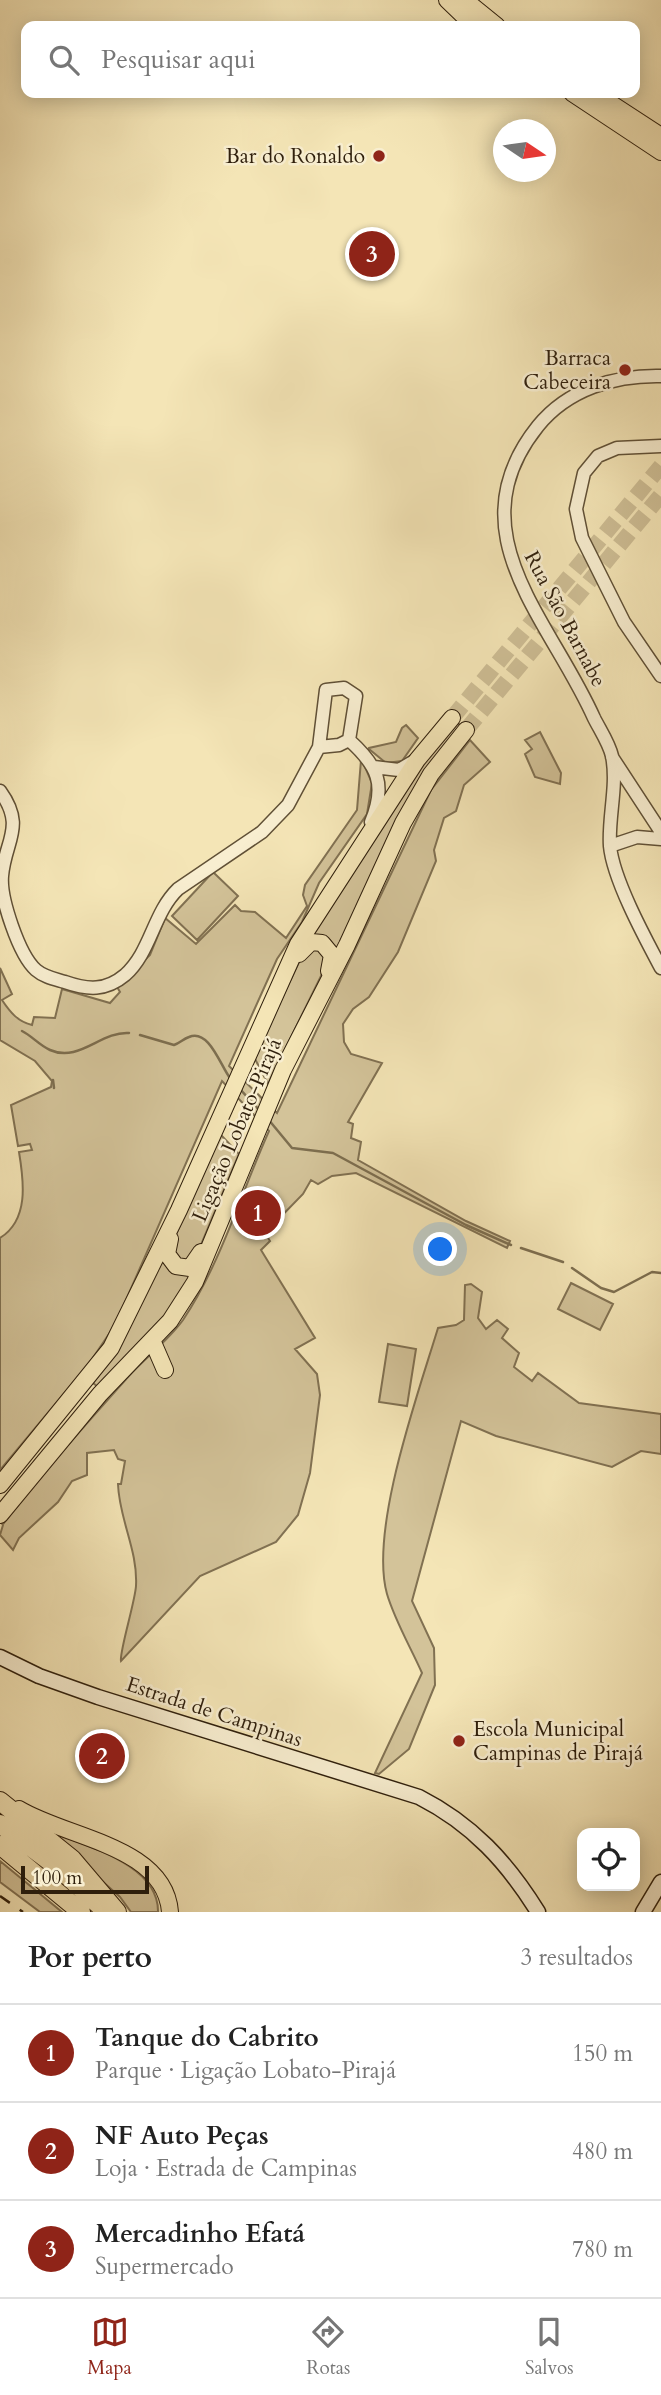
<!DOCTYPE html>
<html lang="pt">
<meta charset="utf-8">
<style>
:root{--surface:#fff;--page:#f2f2f2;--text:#222;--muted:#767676;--line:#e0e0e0;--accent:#8f2418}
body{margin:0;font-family:Cardo,serif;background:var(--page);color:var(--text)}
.controls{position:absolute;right:21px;bottom:21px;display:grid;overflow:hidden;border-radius:14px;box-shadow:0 4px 18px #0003}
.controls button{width:63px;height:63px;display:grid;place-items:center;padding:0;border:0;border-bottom:2px solid var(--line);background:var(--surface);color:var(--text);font:35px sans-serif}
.compass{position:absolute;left:493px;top:119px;width:63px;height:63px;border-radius:50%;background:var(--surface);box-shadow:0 4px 18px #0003;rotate:103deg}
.scale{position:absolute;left:21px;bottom:18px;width:128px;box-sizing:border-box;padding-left:7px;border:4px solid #2f1f0c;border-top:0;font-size:19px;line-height:24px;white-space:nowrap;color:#2f1f0c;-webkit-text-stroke:5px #f8eed0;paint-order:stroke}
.you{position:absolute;left:441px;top:1250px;width:24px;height:24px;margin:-18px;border:5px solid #fff;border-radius:50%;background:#1a73e8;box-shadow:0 0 0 10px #1a73e833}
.badge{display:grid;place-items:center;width:46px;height:46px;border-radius:50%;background:var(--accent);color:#fff;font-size:23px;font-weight:700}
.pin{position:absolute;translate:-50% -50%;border:4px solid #fff;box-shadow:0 2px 7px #0006}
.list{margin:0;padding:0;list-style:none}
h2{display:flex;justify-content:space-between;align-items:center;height:91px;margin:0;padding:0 28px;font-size:30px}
h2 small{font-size:23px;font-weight:400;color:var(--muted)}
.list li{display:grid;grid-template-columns:46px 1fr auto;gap:21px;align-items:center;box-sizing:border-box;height:98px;padding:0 28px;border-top:2px solid var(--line)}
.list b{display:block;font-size:26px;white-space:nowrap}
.list p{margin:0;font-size:23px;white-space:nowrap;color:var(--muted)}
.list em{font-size:23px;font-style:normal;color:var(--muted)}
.icon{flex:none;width:38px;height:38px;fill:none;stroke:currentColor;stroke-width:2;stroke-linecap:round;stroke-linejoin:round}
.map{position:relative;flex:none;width:661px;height:1912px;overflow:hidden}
.search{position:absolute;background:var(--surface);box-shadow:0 4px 18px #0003;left:21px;right:21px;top:21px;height:77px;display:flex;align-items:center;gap:18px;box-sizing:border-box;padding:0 24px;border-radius:14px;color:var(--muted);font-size:26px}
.sheet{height:385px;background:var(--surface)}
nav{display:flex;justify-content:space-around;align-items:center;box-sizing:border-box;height:98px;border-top:2px solid var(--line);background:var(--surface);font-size:19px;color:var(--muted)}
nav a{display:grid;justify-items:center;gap:4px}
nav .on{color:var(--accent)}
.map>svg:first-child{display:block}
.green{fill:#d3c399;stroke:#817152;stroke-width:2}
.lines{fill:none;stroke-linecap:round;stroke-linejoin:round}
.stream{stroke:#7d6e4f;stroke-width:2.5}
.primary-tunnel{stroke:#cdbd94;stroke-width:16;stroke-dasharray:16 8;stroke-linecap:butt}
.tertiary-casing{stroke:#605036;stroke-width:15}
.secondary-casing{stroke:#2f1f0c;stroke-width:17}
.primary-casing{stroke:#2f1f0c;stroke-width:18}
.motorway-casing{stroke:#2f1f0c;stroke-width:20}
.tertiary{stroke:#f8eed0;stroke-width:12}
.secondary{stroke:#f8eed0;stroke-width:14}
.primary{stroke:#f4e5b6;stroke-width:16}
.motorway{stroke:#f4e5b6;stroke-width:18}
.rail{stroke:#2f1f0c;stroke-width:2.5;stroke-dasharray:12 12;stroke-linecap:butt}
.poi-dot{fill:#8f2418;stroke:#f8eed0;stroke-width:2.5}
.labels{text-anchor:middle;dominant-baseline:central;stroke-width:5;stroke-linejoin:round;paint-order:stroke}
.poi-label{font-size:21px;fill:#2f1f0c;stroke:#f8eed0;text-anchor:end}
.street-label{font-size:21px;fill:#2f1f0c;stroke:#f8eed0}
</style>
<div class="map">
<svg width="661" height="1912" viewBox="0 0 661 1912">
<rect width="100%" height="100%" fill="#f4e5b6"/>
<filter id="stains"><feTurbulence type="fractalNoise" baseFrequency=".00286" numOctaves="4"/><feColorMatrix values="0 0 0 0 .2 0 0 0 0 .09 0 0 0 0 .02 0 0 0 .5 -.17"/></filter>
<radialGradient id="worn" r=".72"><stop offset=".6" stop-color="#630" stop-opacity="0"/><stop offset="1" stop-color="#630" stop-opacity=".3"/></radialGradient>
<path class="green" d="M455 721 463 727 338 952 330 940 310 937 401 794Z
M406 725 418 738 402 761 386 763 369 749 362 760 372 783 367 814 319 883 302 922 277 959 229 1066 277 1113 431 790 470 740 490 762 464 785 456 811 444 818 434 850 436 861 398 952 369 997 353 1009 343 1024 344 1042 351 1054 382 1063 348 1122 353 1124 351 1138 361 1142 358 1160 466 1221 510 1241 507 1248 356 1173 332 1176 318 1184 311 1180 303 1194 265 1233 270 1241 261 1250 315 1338 295 1349 317 1374 320 1395 310 1473 298 1515 276 1542 200 1576 121 1661C119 1653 135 1602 136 1586 138 1550 119 1519 118 1484H121L125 1461 118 1459 114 1450 87 1453V1475L72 1481 58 1502 19 1538 13 1550 0 1535 3 1525 0 1521 4 1523C43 1472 86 1424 128 1377 146 1357 167 1342 183 1320 221 1263 241 1193 269 1131L222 1081 115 1325 88 1365 0 1470V1238C29 1220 24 1182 19 1152L32 1150 30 1144 18 1146 11 1105 51 1087 52 1081 35 1061 0 1040V968L12 994 2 1000C10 1012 18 1022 32 1025L34 1017 55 1018 62 989 110 1003 120 992 117 987 150 955 165 918 196 944 235 905 241 911 255 912 286 938 307 906 303 895 305 885 357 810 361 760 369 748 396 742 402 728Z
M540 732 561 773 560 784 535 777 525 754 532 749 525 740Z
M213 872 238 896 197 940 172 916Z
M313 947 325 953 322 974 268 1084 254 1057 301 958Z
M220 1134 239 1154 198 1252 191 1262 175 1260 174 1239Z
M161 1258 171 1270 194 1271 166 1315 98 1387 93 1383 111 1359Z
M571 1283 613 1304 600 1330 558 1309Z
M471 1284 482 1292 478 1318 486 1329 497 1320 508 1329 502 1338 519 1353 514 1367 532 1381 538 1373 579 1403 661 1414V1454L641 1451 612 1467 496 1436 461 1421 412 1601 434 1648 435 1685 409 1749 379 1774 375 1773 422 1673C411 1648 395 1621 387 1594 369 1530 418 1394 438 1328L456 1325 464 1320 465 1285Z
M388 1344 416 1349 407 1406 379 1402Z
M41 1827C78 1845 159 1861 158 1912H131L120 1897Z
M0 1861 62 1912H40L0 1882Z"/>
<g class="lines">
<path class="stream" d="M22 1031C32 1036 39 1045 50 1050 79 1063 101 1031 129 1033
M140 1035 174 1045C180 1043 183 1039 189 1037 209 1028 221 1067 230 1078
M53 1080 54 1088
M239 1088 261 1112
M268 1119 292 1148 333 1153 466 1225 511 1245
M521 1248 563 1262
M572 1268 601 1288 614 1292 652 1272 661 1273"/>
<path class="primary-tunnel" d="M452 718 661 466
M466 730 661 495"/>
<defs>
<path id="tertiary" d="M661 376C615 375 568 389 538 426 453 532 550 619 594 718 600 730 609 743 612 756 618 785 608 817 610 846 613 879 645 938 661 968
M661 446 617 448 598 456 584 473 576 509 582 538 624 622 661 676
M349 740C377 765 387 784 371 822
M612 757 661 832
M374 767 399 770 416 760
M0 791C26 827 5 840 2 876 0 898 19 955 36 970 44 977 55 979 65 982 88 990 106 991 125 975 151 952 153 913 178 889L262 832 288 805 319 747 326 690 344 688 356 696 349 740 339 745 319 747
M610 846 637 837 661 839"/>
<path id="secondary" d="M0 1657 39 1676 98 1697 419 1797C472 1824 507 1862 538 1912
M643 1912 661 1882"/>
<path id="primary" d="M447 0 474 26
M465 0 497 26
M572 93 661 152
M595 93 661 136
M299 954 311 942 322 943 332 955 329 971
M170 1239 167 1254 176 1266 190 1268 201 1252
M152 1340 165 1370
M0 1485 111 1348 179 1210 298 944 417 760 452 718
M0 1515 100 1394 170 1321 195 1282 283 1070 347 945 403 823 431 774 466 730
M19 1809C67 1838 165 1846 170 1912"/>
<path id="motorway" d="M0 1801 72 1859 117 1912
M0 1824 60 1869 101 1907
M0 1845 81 1912"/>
</defs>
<use href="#tertiary" class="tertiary-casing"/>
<use href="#secondary" class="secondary-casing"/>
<use href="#primary" class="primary-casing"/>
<use href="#motorway" class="motorway-casing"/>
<use href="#tertiary" class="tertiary"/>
<use href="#secondary" class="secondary"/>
<use href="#primary" class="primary"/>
<use href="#motorway" class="motorway"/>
<path class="rail" d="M0 1896 23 1912"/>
</g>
<g class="poi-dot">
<circle cx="379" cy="156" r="7"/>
<circle cx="625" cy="370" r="7"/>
<circle cx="459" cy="1741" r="7"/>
</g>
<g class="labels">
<g class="poi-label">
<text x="365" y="156">Bar do Ronaldo</text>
<text x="611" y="358">Barraca<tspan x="611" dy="24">Cabeceira</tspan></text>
<text x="473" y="1729" text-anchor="start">Escola Municipal<tspan x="473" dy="24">Campinas de Pirajá</tspan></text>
</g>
<g class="street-label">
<text transform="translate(565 619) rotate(62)">Rua São Barnabe</text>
<text transform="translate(237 1130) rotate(-67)">Ligação Lobato-Pirajá</text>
<text transform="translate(214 1712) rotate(18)">Estrada de Campinas</text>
</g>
</g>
<rect width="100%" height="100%" filter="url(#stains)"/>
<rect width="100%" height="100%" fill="url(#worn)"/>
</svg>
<div class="controls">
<button><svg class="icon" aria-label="locate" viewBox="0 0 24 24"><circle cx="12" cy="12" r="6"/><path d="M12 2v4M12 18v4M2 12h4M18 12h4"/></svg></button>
</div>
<svg class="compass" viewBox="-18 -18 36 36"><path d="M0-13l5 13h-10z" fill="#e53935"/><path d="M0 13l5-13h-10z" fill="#767676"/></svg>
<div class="scale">100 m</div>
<div class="you"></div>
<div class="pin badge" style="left:258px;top:1213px">1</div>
<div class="pin badge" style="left:102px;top:1756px">2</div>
<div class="pin badge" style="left:372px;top:254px">3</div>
<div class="search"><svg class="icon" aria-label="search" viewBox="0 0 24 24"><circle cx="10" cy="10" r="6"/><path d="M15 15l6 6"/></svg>Pesquisar aqui</div>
</div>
<section class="sheet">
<h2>Por perto<small>3 resultados</small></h2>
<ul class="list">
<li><span class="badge">1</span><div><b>Tanque do Cabrito</b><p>Parque · Ligação Lobato-Pirajá</p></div><em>150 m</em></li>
<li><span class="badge">2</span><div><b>NF Auto Peças</b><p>Loja · Estrada de Campinas</p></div><em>480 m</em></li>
<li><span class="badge">3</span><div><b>Mercadinho Efatá</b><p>Supermercado</p></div><em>780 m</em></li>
</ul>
</section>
<nav>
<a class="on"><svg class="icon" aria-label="map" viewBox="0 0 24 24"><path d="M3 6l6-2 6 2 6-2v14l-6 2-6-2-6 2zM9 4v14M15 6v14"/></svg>Mapa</a>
<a><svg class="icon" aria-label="directions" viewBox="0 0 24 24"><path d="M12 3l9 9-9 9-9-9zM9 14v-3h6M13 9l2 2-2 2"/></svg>Rotas</a>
<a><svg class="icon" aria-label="saved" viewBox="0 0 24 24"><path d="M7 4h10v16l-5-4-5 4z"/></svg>Salvos</a>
</nav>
